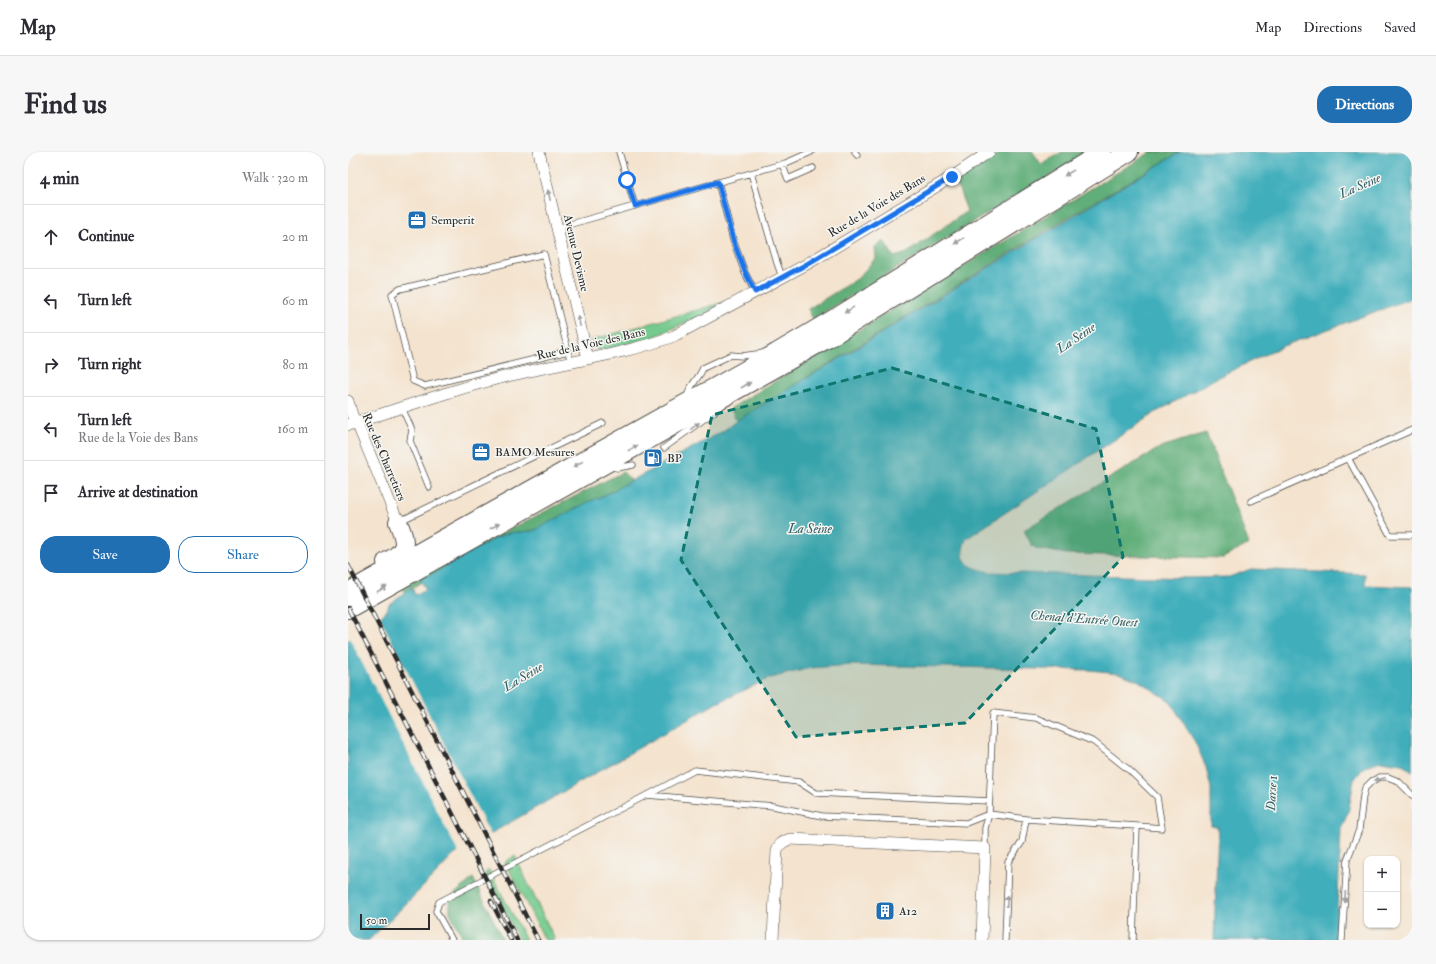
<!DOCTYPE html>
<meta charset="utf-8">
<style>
:root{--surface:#fff;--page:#f7f7f7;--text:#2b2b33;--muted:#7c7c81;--line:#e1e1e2;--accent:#1f6fb2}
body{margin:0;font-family:"IM FELL Double Pica",serif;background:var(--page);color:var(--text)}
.controls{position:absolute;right:12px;bottom:12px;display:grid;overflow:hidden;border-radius:8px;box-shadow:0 1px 3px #0004}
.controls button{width:36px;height:36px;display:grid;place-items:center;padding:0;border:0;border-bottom:1px solid var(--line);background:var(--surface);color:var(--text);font:20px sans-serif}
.scale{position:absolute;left:12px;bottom:10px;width:70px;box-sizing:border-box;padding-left:4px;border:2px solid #2b2b2b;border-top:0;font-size:11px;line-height:14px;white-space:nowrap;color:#2b2b2b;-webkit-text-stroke:3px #f6f6f2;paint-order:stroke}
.stop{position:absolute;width:12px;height:12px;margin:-9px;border:3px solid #1a73e8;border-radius:50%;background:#fff}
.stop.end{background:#1a73e8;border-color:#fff;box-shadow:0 1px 4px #0008}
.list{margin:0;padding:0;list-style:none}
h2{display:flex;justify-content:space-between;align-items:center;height:52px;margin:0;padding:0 16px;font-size:17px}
h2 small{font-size:13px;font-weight:400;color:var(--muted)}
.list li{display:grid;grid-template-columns:26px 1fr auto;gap:12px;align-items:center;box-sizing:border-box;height:64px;padding:0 16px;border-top:1px solid var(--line)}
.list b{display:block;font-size:15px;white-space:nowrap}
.list p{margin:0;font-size:13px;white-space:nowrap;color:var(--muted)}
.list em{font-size:13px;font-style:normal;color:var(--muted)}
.actions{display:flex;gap:8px;padding:12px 16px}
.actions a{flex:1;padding:9px 0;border:1px solid var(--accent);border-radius:16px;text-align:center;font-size:14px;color:var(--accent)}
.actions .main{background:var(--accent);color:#fff}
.icon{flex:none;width:22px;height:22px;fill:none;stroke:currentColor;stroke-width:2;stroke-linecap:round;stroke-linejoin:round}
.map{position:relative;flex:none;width:1064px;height:788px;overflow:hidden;border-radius:16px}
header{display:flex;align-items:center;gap:24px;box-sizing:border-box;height:56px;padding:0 20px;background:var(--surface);border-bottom:1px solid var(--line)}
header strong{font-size:19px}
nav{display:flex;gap:22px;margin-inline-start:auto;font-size:14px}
.intro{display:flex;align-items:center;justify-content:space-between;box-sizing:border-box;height:96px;padding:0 24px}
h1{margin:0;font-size:28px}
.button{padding:10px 18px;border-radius:16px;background:var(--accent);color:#fff;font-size:14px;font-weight:700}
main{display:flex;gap:24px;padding:0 24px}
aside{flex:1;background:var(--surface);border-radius:16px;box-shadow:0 1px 3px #0004}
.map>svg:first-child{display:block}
.green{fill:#75ca8e;stroke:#507a5c}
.forest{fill:#60ae79;stroke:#466c52}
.water{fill:#3faebb;stroke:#356c73}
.pier{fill:#f4e3ce}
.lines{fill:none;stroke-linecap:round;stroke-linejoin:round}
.lane-casing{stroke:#494743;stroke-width:7}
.street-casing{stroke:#494743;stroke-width:12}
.primary-casing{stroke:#494743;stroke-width:20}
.lane{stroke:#fff;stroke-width:5.5}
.street{stroke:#fff;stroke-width:11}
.primary{stroke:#fff;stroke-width:18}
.rail-casing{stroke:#2b2b2b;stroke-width:4.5}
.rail{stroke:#f6f6f2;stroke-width:3;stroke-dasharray:9;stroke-linecap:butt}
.oneway{fill:#a0a0a0}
.route{stroke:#1a73e8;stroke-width:5}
.marked{fill:#0f766e;fill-opacity:0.2;stroke:#0f766e;stroke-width:3;stroke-dasharray:8 5;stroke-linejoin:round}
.labels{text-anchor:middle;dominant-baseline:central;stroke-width:3;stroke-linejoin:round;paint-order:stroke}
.street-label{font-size:12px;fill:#2b2b2b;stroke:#f6f6f2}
.poi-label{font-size:12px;fill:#2b2b2b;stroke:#f6f6f2;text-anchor:start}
.water-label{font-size:13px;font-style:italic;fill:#335f65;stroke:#f6f6f2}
</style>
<header>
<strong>Map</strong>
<nav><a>Map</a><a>Directions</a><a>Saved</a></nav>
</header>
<div class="intro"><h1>Find us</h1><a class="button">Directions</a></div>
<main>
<aside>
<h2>4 min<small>Walk · 320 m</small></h2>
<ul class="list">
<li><svg class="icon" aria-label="ahead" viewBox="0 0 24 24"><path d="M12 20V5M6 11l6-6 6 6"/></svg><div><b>Continue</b></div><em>20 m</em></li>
<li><svg class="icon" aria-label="left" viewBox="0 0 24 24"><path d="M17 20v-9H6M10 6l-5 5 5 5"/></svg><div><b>Turn left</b></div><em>60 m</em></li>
<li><svg class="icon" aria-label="right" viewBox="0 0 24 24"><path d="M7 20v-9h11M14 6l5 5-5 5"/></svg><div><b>Turn right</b></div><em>80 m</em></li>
<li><svg class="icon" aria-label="left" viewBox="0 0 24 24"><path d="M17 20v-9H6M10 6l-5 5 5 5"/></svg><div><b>Turn left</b><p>Rue de la Voie des Bans</p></div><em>160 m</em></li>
<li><svg class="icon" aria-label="arrive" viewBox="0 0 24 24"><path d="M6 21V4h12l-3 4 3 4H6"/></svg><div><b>Arrive at destination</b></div></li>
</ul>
<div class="actions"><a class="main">Save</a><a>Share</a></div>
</aside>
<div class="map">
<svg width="1064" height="788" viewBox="0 0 1064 788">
<rect width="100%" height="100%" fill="#f6f6f2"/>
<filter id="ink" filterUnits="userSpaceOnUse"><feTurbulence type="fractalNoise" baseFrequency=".025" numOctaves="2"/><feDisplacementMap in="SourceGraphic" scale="8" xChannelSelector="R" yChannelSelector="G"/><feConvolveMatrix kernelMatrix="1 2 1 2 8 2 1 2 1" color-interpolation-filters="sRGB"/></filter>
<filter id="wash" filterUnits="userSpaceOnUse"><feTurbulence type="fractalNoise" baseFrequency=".012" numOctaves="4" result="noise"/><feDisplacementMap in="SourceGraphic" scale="16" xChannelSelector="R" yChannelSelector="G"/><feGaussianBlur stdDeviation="0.9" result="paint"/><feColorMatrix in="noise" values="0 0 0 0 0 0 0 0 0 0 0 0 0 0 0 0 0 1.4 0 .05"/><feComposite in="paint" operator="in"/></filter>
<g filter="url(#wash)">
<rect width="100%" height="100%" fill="#f4e3ce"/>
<path class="green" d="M377 150 353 164 303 186 251 199 246 195 244 188Z
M167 704 207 788H197L157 710Z
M141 718 178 788H171L137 721Z"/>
<path class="forest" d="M653 0H685L693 12 714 0H741L465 167 460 157 509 127 528 106 527 95 536 89 546 105 559 101 619 59 608 30Z
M803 0H832L719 66 388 269 383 256Z
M858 281 901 392 875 406 719 402 690 397 684 394 676 378 813 295Z
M275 320 284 329 185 379 161 381 148 386 115 404 56 441 54 435 91 413Z
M125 726 155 788H116L102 761V746Z"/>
<path class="water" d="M832 0H1064V146L935 194 870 225 805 262 618 387C609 411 621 415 641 420L840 426 881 425 903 417 1017 422V433L1064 435V620L1054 612 1032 609 1016 615 1006 628 1000 661 993 677 988 788H866L870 675 863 674V636L858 615 847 590 822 549 791 529 771 521 741 518 503 513 463 516 422 526 365 553 106 703 75 735 21 788H0V488L25 474V473L39 458 41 452 64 435 67 443 78 437 72 428 76 425 90 419 109 407 148 386 161 381 185 379 240 350 257 343 375 279 388 269C537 180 683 88 832 0Z"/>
<path class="pier" d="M31 464 143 684 111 702 1 485 23 473Z"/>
</g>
<g filter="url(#ink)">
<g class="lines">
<defs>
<path id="lane" d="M271 0 287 54
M507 0 509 3
M434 12 440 27 465 16
M403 21 429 111 434 125
M370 30 385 88 397 121 407 140
M209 76 438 11 463 0
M220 199 77 234 65 229 44 142 52 137 196 102 223 211
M339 247C340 234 351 227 355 216L383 203 394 204 416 201
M54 256 64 278 62 289 81 335
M316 296 366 260
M1000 306 1042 383H1064
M262 314 269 316 285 313
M903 349 1064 278
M52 369 255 271
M300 643 347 618 451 630 468 641 641 649
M637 696V676L641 662 678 667 789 674 785 788
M104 788 88 759 91 750 299 643 425 654 474 664 618 671 641 662 645 561 688 566 746 590 781 618 809 645 814 676 789 674
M657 788 660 710 674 690 678 667
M994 788 999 708 1011 678 1015 644 1017 636 1024 629 1032 625H1040L1050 629 1064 643"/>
<path id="street" d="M191 0 240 207
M0 249 4 263 11 276 50 370
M0 273C56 255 112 235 169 222 222 209 275 203 326 184L459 112 604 25 641 0
M425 788 429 698C431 692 436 689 442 687L637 696 634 788"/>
<path id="primary" d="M38 410C60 398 59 392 50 370
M0 440 428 201 497 160 754 0
M0 457 479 187 781 0"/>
</defs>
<use href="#lane" class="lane-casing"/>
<use href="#street" class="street-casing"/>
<use href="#primary" class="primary-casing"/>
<use href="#lane" class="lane"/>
<use href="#street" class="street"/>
<use href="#primary" class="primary"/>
<defs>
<path id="rail" d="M0 413 190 788
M0 456 169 788
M143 749 163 788"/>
</defs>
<use href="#rail" class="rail-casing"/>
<use href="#rail" class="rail"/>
</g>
<defs><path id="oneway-solid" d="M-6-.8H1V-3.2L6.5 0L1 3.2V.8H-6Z"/></defs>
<g class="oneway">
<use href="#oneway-solid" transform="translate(721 21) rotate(148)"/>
<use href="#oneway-solid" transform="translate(201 43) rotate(-103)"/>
<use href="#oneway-solid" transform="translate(611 89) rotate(148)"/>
<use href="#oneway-solid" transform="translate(501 158) rotate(148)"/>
<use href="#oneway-solid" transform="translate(231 169) rotate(-103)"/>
<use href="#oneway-solid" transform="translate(398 233) rotate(-30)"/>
<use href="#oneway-solid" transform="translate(347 274) rotate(-37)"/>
<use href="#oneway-solid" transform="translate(285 296) rotate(-29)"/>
<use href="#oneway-solid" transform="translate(230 312) rotate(151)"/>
<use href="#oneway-solid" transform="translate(147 374) rotate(-29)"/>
<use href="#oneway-solid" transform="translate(34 437) rotate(-30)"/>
<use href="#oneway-solid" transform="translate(1032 627) rotate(166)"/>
<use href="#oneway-solid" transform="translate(997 745) rotate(93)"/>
<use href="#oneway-solid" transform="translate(659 749) rotate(-88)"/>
</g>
</g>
<g class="lines" filter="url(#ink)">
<path class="route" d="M279 28 287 54 370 30 385 88 397 120 407 140 459 112 604 25"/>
</g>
<path class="marked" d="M544 216 748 277 775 405 617 571 448 585 333 408 364 263Z"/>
<defs>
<symbol id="office-square" viewBox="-11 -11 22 22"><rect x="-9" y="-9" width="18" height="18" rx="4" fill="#1f6fb2" stroke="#f6f6f2"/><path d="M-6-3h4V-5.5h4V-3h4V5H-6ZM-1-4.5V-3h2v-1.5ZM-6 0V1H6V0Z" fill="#fff"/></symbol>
<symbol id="fuel-square" viewBox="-11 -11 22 22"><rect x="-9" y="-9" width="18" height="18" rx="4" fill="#1f6fb2" stroke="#f6f6f2"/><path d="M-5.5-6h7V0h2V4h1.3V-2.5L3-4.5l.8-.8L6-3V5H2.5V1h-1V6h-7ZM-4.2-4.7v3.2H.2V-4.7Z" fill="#fff"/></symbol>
<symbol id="building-square" viewBox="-11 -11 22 22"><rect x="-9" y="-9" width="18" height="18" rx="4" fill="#1f6fb2" stroke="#f6f6f2"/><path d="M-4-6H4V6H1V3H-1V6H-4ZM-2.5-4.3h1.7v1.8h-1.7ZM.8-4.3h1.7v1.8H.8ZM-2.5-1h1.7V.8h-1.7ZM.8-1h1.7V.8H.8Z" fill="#fff"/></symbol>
</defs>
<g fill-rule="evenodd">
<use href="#office-square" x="58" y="57" width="22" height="22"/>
<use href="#office-square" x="122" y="289" width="22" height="22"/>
<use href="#fuel-square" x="294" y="295" width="22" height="22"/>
<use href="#building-square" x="526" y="748" width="22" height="22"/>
</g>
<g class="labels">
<g class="street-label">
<text transform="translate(529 54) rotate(-31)">Rue de la Voie des Bans</text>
<text transform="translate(228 101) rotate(77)">Avenue Devisme</text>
<text transform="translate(243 192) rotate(-13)">Rue de la Voie des Bans</text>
<text transform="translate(36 305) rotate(67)">Rue des Charretiers</text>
</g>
<g class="poi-label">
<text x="83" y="68">Semperit</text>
<text x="147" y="300">BAMO Mesures</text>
<text x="319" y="306">BP</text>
<text x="551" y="759">A12</text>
</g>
<g class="water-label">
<text transform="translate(1012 34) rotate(-24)">La Seine</text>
<text transform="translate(728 186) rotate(-34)">La Seine</text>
<text x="462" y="377">La Seine</text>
<text transform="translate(736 467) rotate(4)">Chenal d'Entrée Ouest</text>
<text transform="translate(175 525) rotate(-31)">La Seine</text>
<text transform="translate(924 641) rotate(-87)">Darse 1</text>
</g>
</g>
</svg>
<div class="controls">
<button>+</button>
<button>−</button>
</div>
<div class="scale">50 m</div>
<div class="stop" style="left:279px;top:28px"></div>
<div class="stop end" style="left:604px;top:25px"></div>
</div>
</main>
